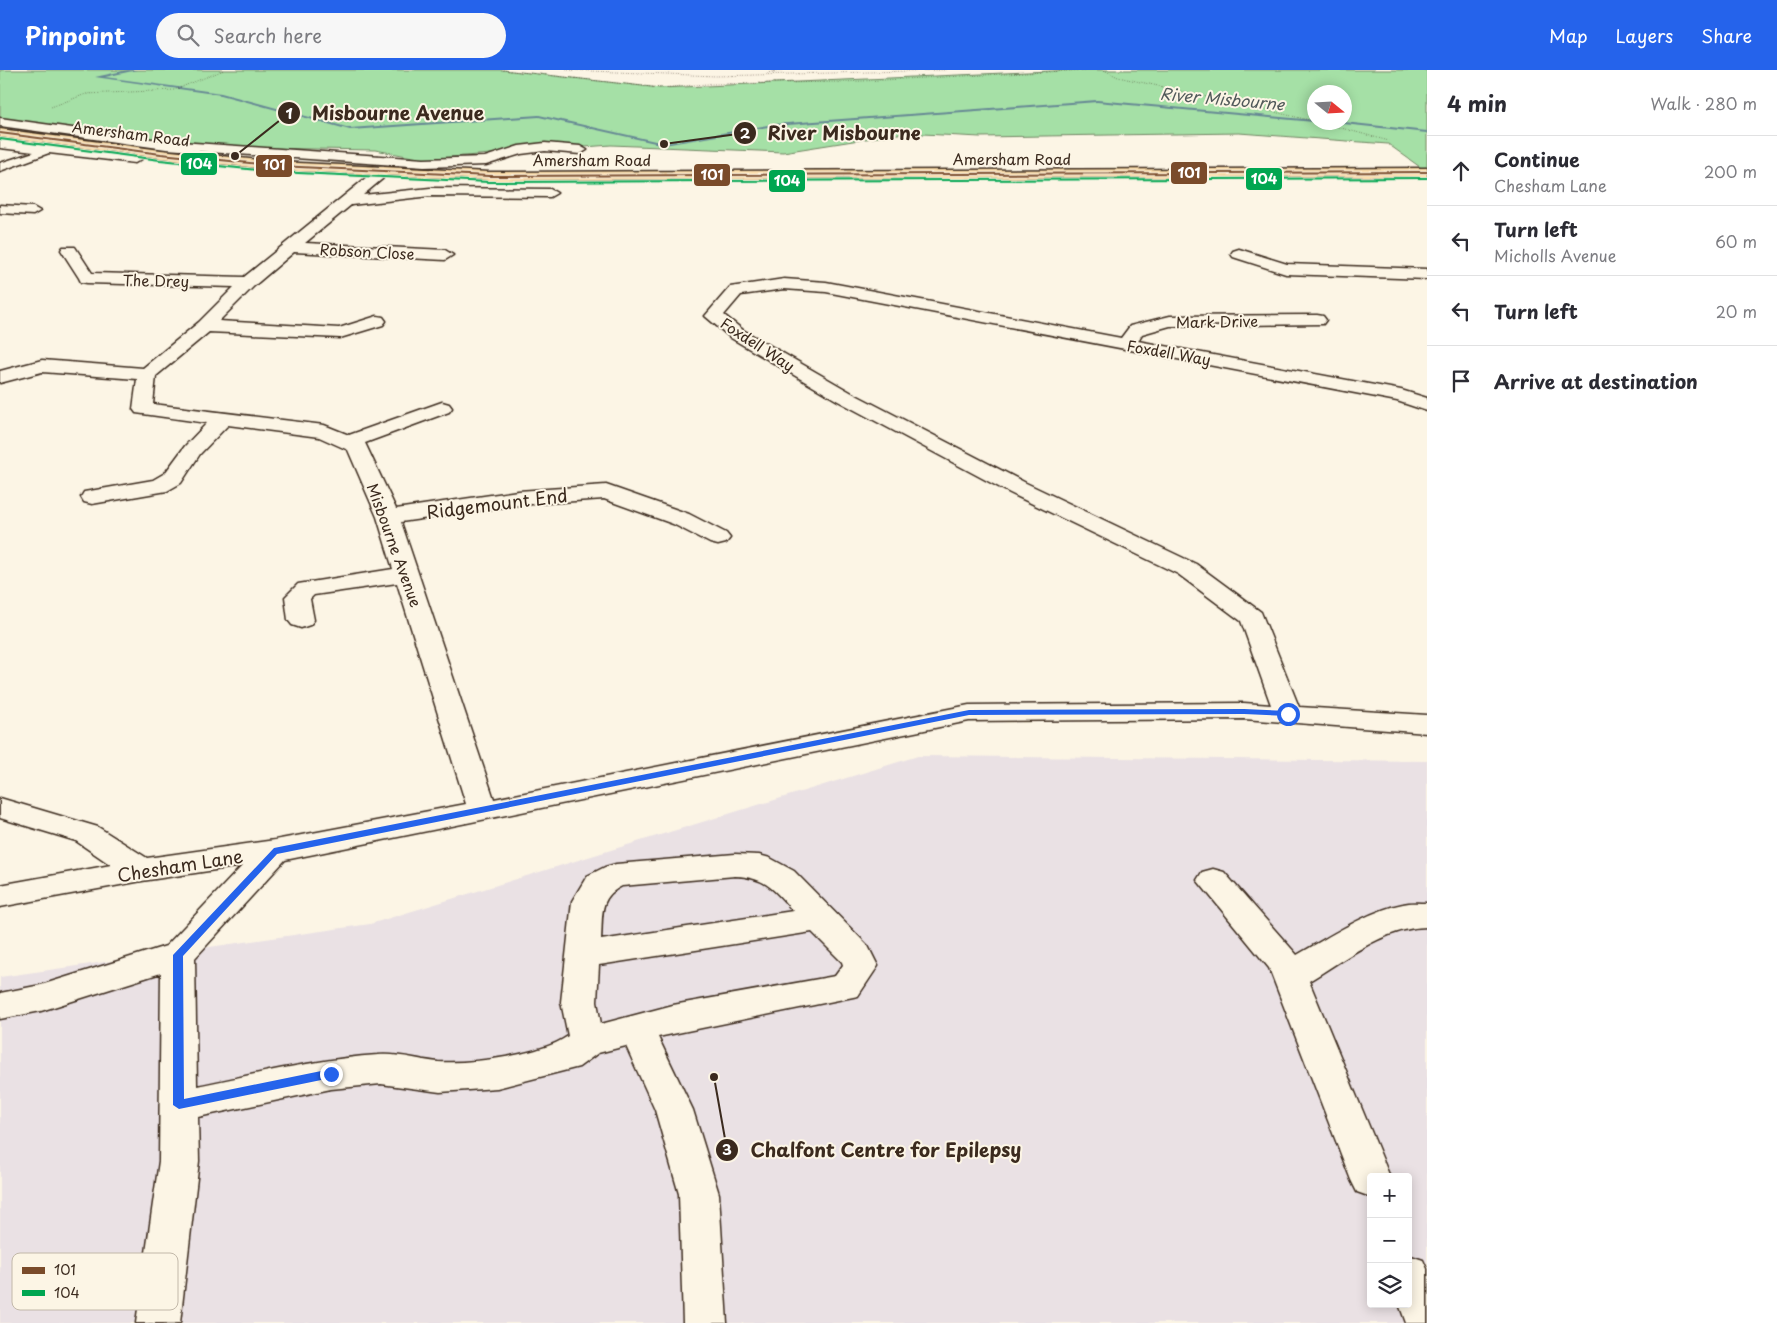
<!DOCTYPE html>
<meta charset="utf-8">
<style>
:root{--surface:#fff;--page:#f7f7f7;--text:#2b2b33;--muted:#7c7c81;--line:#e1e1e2;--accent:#2563eb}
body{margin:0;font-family:"Playpen Sans",sans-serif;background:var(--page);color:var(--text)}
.controls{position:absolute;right:15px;bottom:15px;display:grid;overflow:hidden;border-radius:5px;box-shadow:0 2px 12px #0003}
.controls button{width:45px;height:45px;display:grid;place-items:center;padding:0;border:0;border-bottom:1px solid var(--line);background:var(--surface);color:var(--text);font:25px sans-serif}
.compass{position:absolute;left:1307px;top:15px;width:45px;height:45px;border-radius:50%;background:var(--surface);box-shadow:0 2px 12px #0003;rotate:108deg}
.stop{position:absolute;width:15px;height:15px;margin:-11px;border:4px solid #2563eb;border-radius:50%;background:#fff}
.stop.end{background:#2563eb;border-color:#fff;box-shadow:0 1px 5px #0008}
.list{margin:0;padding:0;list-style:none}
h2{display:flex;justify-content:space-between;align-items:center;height:65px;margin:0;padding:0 20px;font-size:21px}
h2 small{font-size:16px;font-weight:400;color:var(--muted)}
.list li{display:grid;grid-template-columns:32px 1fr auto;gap:15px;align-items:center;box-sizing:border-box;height:70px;padding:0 20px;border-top:1px solid var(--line)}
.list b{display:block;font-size:19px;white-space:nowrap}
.list p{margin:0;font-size:16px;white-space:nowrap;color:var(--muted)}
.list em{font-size:16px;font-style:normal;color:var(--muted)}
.icon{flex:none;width:28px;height:28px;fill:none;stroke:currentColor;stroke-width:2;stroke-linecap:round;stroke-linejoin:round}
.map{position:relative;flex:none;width:1427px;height:1253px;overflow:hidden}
header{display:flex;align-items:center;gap:30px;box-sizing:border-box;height:70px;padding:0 25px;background:var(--accent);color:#fff}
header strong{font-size:24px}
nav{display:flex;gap:28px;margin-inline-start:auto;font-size:18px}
.search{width:350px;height:45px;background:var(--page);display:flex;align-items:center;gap:12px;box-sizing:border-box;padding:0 18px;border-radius:28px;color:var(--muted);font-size:19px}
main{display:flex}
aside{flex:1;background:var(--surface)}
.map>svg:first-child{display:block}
.built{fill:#eae1e4;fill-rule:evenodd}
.green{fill:#a5e0a6;stroke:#708562;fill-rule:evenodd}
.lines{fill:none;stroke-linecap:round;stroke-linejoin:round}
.stream{fill:#668894;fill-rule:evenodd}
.minor-casing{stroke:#3b2a1e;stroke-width:3}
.highway-casing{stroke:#3b2a1e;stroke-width:3}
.path{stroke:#3b2a1e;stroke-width:1;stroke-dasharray:0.5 2;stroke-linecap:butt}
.minor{fill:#fcf5e5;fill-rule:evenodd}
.highway{fill:#fbddab;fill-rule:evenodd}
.bus-1-casing{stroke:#fcf5e5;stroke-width:4}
.bus-2-casing{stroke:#fcf5e5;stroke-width:4}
.bus-1{stroke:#7a4b2a;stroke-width:2}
.bus-2{stroke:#00a651;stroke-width:2}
.route{fill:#2563eb}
.labels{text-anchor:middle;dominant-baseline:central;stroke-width:4;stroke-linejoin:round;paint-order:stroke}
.far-street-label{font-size:15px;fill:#3b2a1e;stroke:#fcf5e5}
.far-water-label{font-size:16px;font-style:italic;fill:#505959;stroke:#fcf5e5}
.street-label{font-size:18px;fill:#3b2a1e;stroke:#fcf5e5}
.key{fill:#fcf5e5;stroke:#c2b8a9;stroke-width:1}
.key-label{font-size:14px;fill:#3b2a1e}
.leader{fill:none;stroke:#3b2a1e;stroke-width:2}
.callout-dot{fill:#3b2a1e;stroke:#fcf5e5;stroke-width:2}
.mark-label{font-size:15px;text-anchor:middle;font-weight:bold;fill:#fff}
.callout-label{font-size:19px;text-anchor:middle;font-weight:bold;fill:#3b2a1e;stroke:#fcf5e5;stroke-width:4;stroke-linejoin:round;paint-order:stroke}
.line-badge{stroke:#fcf5e5;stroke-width:2}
.badge-label{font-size:14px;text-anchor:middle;font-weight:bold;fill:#fff}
</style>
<header>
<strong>Pinpoint</strong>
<div class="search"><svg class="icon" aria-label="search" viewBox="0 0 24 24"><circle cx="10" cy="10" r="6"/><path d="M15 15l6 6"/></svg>Search here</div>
<nav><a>Map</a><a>Layers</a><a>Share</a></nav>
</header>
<main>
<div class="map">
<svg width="1427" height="1253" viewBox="0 0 1427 1253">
<rect width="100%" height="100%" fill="#fcf5e5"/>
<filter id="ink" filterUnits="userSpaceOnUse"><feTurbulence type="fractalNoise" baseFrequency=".02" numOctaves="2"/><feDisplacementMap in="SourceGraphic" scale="10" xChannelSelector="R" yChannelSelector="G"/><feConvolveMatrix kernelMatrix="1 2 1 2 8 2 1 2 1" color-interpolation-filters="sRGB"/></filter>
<g filter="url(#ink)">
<path class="built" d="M918 686 1427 691V1253H0V907L370 854ZM1371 1107H1408V1234H1371Z"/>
<path class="green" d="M0 0H503L660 18 1073 0H1427V102L1388 74 1239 63 980 67 904 63 783 82 611 75 424 89 375 80 256 78 156 69 0 48ZM1314 22H1344V52H1314Z"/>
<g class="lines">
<path class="stream" d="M128 0H137L105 7 221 23 350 58 539 45 664 73 774 54 1097 30 1314 50V52L1097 32 774 56 664 75 539 47 350 60 221 25 95 7Z
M1344 52 1427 61V63L1325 52Z"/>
<defs>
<path id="minor" d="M0 48 166 71 424 89 485 87 519 76 545 73 580 76 587 80 580 84 545 81 521 84 486 95 424 97 166 79 0 56Z
M0 70 135 85 142 89 135 93 49 83 0 101V93L34 82 0 78Z
M382 98 387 99 389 102 387 105 363 125 430 118 550 119 557 123 550 127 430 126 351 135 305 173 445 180 453 185 445 190 294 182 254 216 219 251 339 258 377 246 383 247 386 251 383 255 340 268 209 262 156 306 153 334 324 355 349 365 442 332 449 334 452 338 449 342 365 373 396 439 518 421 606 415 689 444 726 463 730 468 726 473 718 475 710 473 673 454 604 429 518 435 401 452 494 729 969 635 1244 633 1271 635 1241 551 1178 504 1010 423 838 331 731 268 705 246 730 217 784 209 826 212 1121 268 1130 256 1170 246 1317 245 1323 246 1326 250 1323 254 1170 256 1142 264 1138 271 1401 320 1427 328V341L1397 331 826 222 784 219 741 225 724 245 743 260 852 323 1026 413 1196 494 1261 542 1299 637 1427 645V663L1244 649 969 651 285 790 195 888 197 1016C257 1004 317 989 378 985 398 983 419 990 438 992 471 994 542 985 568 966L561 932 572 831 587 806 605 797 616 794 735 784 759 785 770 788 794 801 868 876 878 896 858 926 658 967 693 1040 719 1124 727 1253H683L679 1124 655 1040 626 976 598 983 579 997 497 1018 440 1022 381 1014 331 1019 198 1047 199 1091 180 1253H136L159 1091 161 903 41 941 0 949V923L41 915 166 876 242 796 142 811 0 837V815L111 795 76 771 0 748V728L98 757 147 788 275 770 466 734 397 513 314 525 310 529 314 550 310 555 301 558 292 555 288 550 285 527 298 514 393 499 377 447 348 380 319 367 228 355 200 384 181 413 167 421 92 434 84 432 81 427 84 422 153 410 165 403 185 376 207 353 136 343 133 339 137 309 42 302 0 313V301L42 290 143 298 199 252 234 217 87 213 81 212 79 208 61 180 63 177H75L92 203 244 207 377 99ZM735 806C765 807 774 819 793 841L601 870C603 845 598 828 622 816ZM812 862 842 892 843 895 835 906 673 935 601 954 597 932 599 895Z
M0 135 33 137 40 141 33 145 0 143Z
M1239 179 1287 194 1427 199V209L1286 204 1233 187 1231 184 1233 181Z
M1213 799 1224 802 1297 885C1329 867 1368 841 1403 834 1411 832 1419 833 1427 833V857C1385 857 1344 890 1309 911L1390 1107H1371V1127L1357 1122 1351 1110 1269 898 1197 810 1202 802Z
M1408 1185 1423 1190 1427 1199V1253H1406L1399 1234H1408Z"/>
<path id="highway" d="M0 59 161 80 278 92 489 102 1427 98V106L489 110 278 100 161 88 0 67Z"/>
</defs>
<use href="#minor" class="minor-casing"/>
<use href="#highway" class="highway-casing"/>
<path class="path" d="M503 0 660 18 706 14 843 12 1086 0
M566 0 716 6 946 0
M1104 0 1118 7 1314 51
M767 3 784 0
M51 37 86 24 174 20 224 0
M1319 52 1389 71"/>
<use href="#minor" class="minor"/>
<use href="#highway" class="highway"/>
<defs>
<path id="bus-1" d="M0 63 161 84 278 96 489 106 1427 102"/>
<path id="bus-2" d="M0 69 160 90 277 102 489 112 1427 108"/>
</defs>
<use href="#bus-1" class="bus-1-casing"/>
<use href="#bus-2" class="bus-2-casing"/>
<use href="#bus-1" class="bus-1"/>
<use href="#bus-2" class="bus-2"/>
</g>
</g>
<path class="route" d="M1244 639 1288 641 1292 644 1288 646 1244 644 969 645 277 784 183 886 184 1029 331 999 337 1004 331 1008 179 1039 173 1035V885L274 778 969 640Z"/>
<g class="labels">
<g class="far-street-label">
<text transform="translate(131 63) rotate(7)">Amersham Road</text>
<text x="1012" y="88">Amersham Road</text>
<text x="592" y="89">Amersham Road</text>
<text transform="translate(367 181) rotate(3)">Robson Close</text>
<text transform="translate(156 210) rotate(1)">The Drey</text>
<text transform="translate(1217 251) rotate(-1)">Mark Drive</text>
<text transform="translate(758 274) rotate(33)">Foxdell Way</text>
<text transform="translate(1169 282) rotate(10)">Foxdell Way</text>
<text transform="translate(395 475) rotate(70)">Misbourne Avenue</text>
</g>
<g class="far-water-label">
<text transform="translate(1222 28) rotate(5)">River Misbourne</text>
</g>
<g class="street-label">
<text transform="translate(497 433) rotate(-7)">Ridgemount End</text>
<text transform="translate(180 795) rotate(-9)">Chesham Lane</text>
</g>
</g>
<rect x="12" y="1183" width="166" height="57" rx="8" class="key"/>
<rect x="22" y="1197" width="23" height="7" fill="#7a4b2a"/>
<rect x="22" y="1220" width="23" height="6" fill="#00a651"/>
<g class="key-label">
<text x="54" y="1205">101</text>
<text x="54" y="1228">104</text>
</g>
<path class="leader" d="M235 86L289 43M664 74L745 63M714 1007L727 1080"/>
<g class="callout-dot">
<circle cx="235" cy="86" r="5"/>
<circle cx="664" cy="74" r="5"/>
<circle cx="714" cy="1007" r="5"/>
<circle cx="289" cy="43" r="12"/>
<circle cx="745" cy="63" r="12"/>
<circle cx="727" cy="1080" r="12"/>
</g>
<g class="mark-label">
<text x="289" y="49">1</text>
<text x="745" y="69">2</text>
<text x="727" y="1085">3</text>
</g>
<g class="callout-label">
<text x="398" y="50">Misbourne Avenue</text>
<text x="844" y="70">River Misbourne</text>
<text x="886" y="1087">Chalfont Centre for Epilepsy</text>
</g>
<g class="line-badge">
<rect x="180" y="82" width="38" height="24" rx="5" fill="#00a651"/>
<rect x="255" y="84" width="38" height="24" rx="5" fill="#7a4b2a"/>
<rect x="1170" y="91" width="38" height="24" rx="5" fill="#7a4b2a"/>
<rect x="693" y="93" width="38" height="24" rx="5" fill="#7a4b2a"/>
<rect x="1245" y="97" width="38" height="24" rx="5" fill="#00a651"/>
<rect x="768" y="99" width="38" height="24" rx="5" fill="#00a651"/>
</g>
<g class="badge-label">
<text x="199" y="99">104</text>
<text x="274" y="100">101</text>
<text x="1189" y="108">101</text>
<text x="712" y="110">101</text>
<text x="1264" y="114">104</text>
<text x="787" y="116">104</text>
</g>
</svg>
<div class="controls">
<button>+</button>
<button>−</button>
<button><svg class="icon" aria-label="layers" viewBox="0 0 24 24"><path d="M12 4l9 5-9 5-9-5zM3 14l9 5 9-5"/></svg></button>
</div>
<svg class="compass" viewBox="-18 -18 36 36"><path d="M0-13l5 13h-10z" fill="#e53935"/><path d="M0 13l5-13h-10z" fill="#7c7c81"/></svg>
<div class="stop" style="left:1288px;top:644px"></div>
<div class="stop end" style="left:331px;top:1004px"></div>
</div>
<aside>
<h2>4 min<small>Walk · 280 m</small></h2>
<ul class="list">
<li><svg class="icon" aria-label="ahead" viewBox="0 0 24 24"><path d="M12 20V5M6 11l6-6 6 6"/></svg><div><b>Continue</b><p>Chesham Lane</p></div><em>200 m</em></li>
<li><svg class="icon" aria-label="left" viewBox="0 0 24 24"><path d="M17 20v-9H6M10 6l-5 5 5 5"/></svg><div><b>Turn left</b><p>Micholls Avenue</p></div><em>60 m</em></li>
<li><svg class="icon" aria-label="left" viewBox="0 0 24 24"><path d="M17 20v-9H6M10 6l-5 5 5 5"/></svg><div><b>Turn left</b></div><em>20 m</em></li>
<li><svg class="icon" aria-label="arrive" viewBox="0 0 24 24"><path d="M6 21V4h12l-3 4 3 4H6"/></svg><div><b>Arrive at destination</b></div></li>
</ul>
</aside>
</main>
